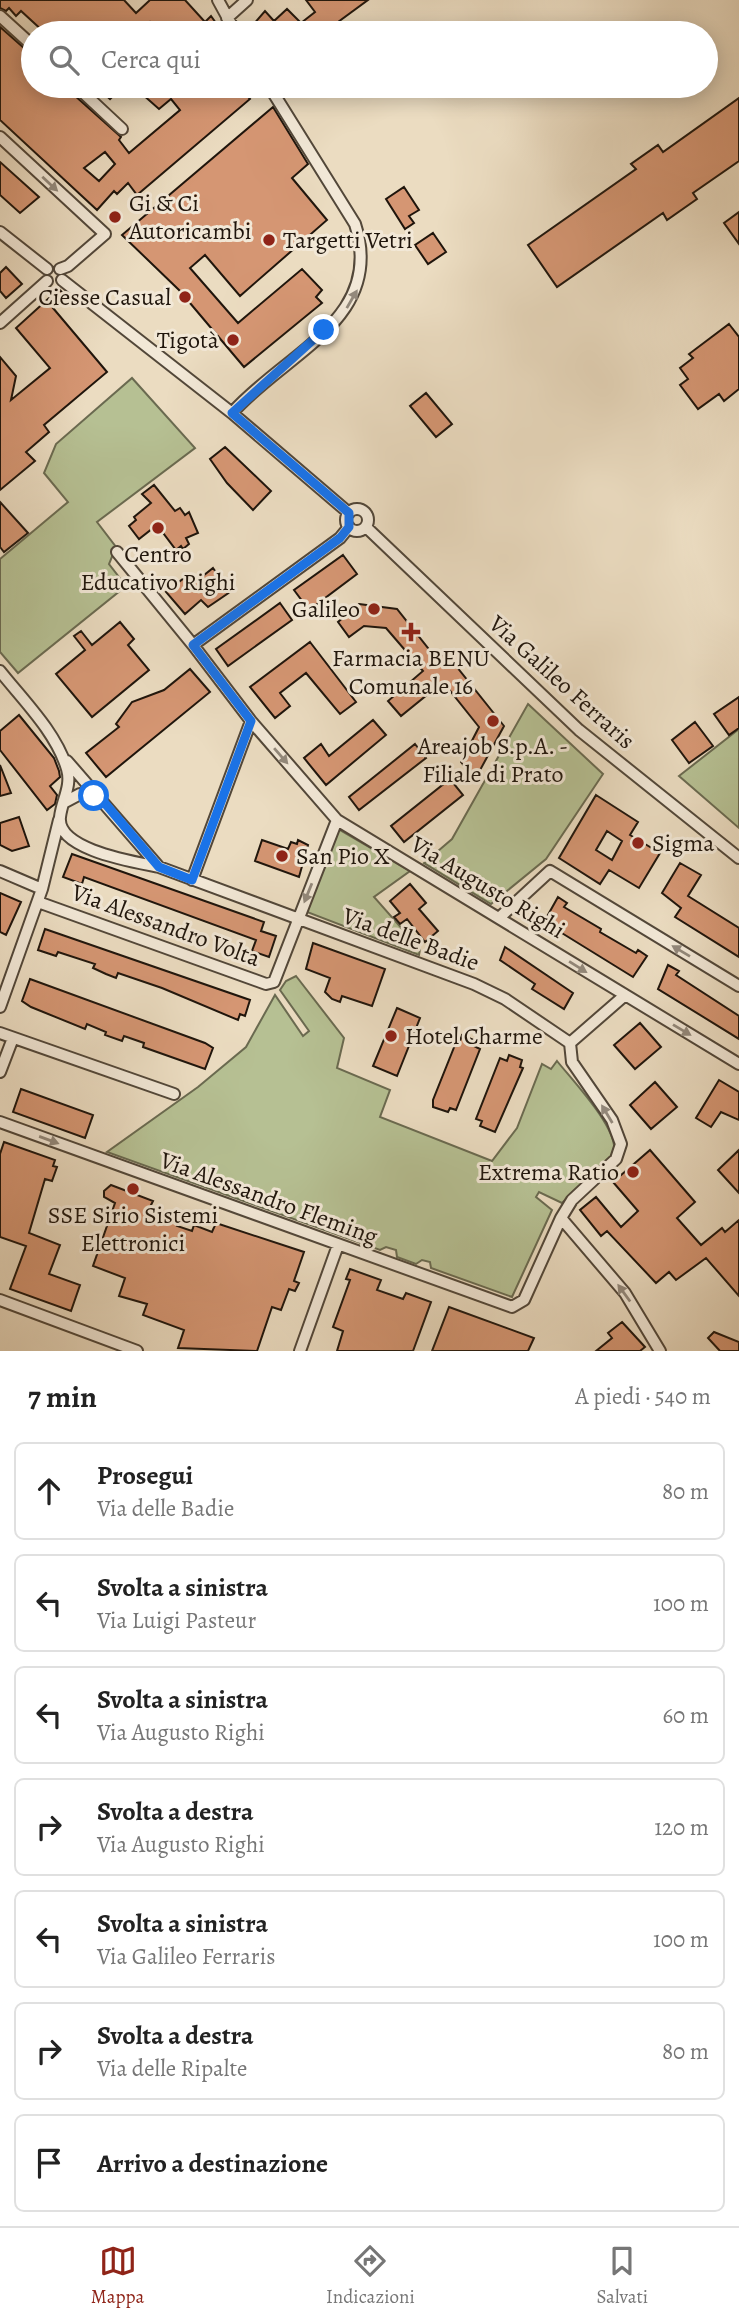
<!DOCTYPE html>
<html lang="it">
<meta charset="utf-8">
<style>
:root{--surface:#fff;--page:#f6f6f6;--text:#222;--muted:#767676;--line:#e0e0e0;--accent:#8f2418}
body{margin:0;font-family:Alegreya,serif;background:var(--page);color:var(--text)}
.stop{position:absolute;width:21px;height:21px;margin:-16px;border:5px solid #1a73e8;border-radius:50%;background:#fff}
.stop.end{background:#1a73e8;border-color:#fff;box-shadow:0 2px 7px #0008}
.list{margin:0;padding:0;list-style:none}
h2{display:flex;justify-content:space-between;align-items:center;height:91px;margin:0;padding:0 28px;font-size:30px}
h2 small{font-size:23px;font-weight:400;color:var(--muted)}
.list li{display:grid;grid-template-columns:46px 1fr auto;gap:21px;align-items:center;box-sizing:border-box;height:98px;margin:0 14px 14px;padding:0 14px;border:2px solid var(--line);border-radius:10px}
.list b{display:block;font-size:26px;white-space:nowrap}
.list p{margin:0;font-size:23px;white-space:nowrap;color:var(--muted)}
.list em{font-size:23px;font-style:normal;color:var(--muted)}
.icon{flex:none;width:38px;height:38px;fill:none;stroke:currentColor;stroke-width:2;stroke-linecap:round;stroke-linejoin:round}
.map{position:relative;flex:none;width:739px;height:1351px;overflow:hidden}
.search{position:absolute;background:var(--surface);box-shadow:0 4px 18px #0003;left:21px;right:21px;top:21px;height:77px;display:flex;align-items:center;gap:18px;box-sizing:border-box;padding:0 24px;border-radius:38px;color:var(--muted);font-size:26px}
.sheet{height:875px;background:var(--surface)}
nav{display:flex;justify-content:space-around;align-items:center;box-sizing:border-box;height:98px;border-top:2px solid var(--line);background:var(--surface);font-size:19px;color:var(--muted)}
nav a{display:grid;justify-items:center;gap:4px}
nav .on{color:var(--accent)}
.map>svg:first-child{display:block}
.green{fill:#b6c093;stroke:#6a6a50;stroke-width:2}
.building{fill:#d59673;stroke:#1f150c;stroke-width:2;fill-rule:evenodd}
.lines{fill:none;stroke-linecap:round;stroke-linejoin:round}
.minor-casing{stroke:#524739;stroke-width:14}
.minor{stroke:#f2e8d7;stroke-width:10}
.oneway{fill:#93897c}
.route{stroke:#1a73e8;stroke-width:9}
.poi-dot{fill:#8f2418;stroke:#f2e8d7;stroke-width:2.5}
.labels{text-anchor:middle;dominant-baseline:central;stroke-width:6;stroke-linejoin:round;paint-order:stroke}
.poi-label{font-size:24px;fill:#1f150c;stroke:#f2e8d7;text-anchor:start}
.street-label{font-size:24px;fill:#1f150c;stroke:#f2e8d7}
</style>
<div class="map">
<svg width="739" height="1351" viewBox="0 0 739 1351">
<rect width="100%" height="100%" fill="#ebdcc1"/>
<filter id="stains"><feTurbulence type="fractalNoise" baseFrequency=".00286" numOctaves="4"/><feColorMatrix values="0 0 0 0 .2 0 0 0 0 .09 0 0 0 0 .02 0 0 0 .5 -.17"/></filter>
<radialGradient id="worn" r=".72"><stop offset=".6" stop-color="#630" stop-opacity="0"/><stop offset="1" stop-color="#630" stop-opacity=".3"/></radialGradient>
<path class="green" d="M132 378 195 448 97 522 116 547 109 564 126 586 18 673 0 652V559L68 502 44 473 56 444Z
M528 704 603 774 546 859 491 904 424 863 452 839Z
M739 729V828L679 776Z
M338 829 410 871 374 897 420 949 419 955 307 912Z
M296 976 344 1038 337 1068 390 1090 380 1117 492 1161 517 1128 542 1064 551 1069 557 1061C573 1081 619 1129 614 1153L562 1203 539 1192 536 1197 552 1210 512 1297 431 1268 430 1262 422 1260 416 1264 397 1257 396 1250 386 1247 380 1250 107 1152 198 1087 246 1047 275 995 303 1036 309 1031 280 990 286 981Z"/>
<path class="building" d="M0 0H124L136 13 150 0H185L205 22 211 16 223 33H160L150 22 139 33H45L21 11 16 16 9 8 6 11 0 8Z
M306 0H368L323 33H261L253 25 265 11 274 21 287 9 301 23 315 12Z
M0 27 33 56V86H64L121 137 119 140 129 153 180 110 171 99 159 109 133 86H239L250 99 137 195 128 183 117 194 114 191 97 210 0 120ZM105 152 115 164 99 181 84 168Z
M96 86H123L110 99Z
M739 98V161L693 193 697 199 667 220 663 213 557 287 528 245 636 169 631 164 658 145 663 152Z
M273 107 308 164 292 178 327 220 240 296 205 255 190 268 238 323 302 269 322 290 316 297 322 303 244 367 179 290 122 235Z
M0 162 39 197 20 213 0 195Z
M404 187 419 210 409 216 414 223 405 229 386 199Z
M739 212V244L724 223Z
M433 233 446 252 428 264 415 245Z
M6 267 22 284 6 298 0 291V273Z
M59 289 66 297 53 308 107 372 44 425 49 432 26 452 35 461 0 490V357L16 376 11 400 50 368 16 328Z
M729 324 739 337V389L724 401 719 394 698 409 680 385 688 379 680 368 693 358 689 354Z
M426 393 452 424 436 437 410 406Z
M225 447 271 491 253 510 227 483 210 459Z
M154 485 175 511 180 508 185 515 189 512 198 533 186 538 189 544 183 549 181 546 176 550 157 525 139 539 129 526 136 520 134 517 151 503 142 494Z
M0 502 28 533 4 552 0 547Z
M343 555 357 574 309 610 294 590Z
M213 568 230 592 208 607 201 600 185 614 166 592 188 575 194 583Z
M280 603 292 620 228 666 216 649Z
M359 604 397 609 432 653 448 656 504 726 479 772 468 771 461 762 479 727 443 682 401 716 388 701 423 671 386 628 364 626 349 637 338 622Z
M120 622 134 639 128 645 149 670 92 717 56 674 85 650 74 636 81 631 92 645Z
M310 642 356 702 340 714 306 673 280 693 290 706 275 718 250 687Z
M190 669 210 692 106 777 86 753 119 727 116 724 132 702 164 690Z
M739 697V728L729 735 714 714Z
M19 715 54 758 59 771 60 777 50 786 57 795 55 804 47 810 0 750V731Z
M373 720 386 735 326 785 304 758 321 744 329 756Z
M695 722 713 746 689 763 672 740Z
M415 744 426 758 359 810 349 797Z
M0 765 11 793 0 796Z
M450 779 463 795 404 842 391 826Z
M596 795 638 822 630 835 660 853 639 888 609 870 600 884 559 858ZM607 831 622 841 612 860 596 850Z
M19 817 29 846 12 851 0 845V823Z
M262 840 288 849 291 842 297 844 298 840 308 845 299 877 255 861Z
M72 854 264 922 261 931 276 936 269 957 252 951 256 940 84 877 82 884 63 877Z
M680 863 701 875 688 896 739 928V957L675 917 681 908 662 893Z
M410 884 426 903 419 909 438 931 425 942 407 919 400 924 394 917 400 913 390 901Z
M0 893 21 902 6 935 0 932Z
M558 897 567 903 564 907 601 929 600 932 636 953 638 950 647 956 633 977 544 922Z
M45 929 250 1000 245 1016 240 1014 238 1020 162 988 118 973 116 978 106 974 93 968 95 964 58 952 56 956 38 950Z
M313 943 385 969 372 1006 342 996 340 1002 332 999 325 992 330 978 306 969Z
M505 947 573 993 564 1009 532 989 535 984 500 960Z
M668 965 679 971 676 975 739 1016V1039L658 989Z
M30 979 205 1043 213 1048 205 1069 143 1047 144 1043 124 1036 122 1041 105 1035 106 1032 87 1024 85 1029 31 1007 22 1001Z
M397 1008 420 1018 397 1076 373 1066Z
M640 1023 661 1047 635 1069 614 1045Z
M462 1035 476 1041 474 1046 480 1049 456 1110 450 1108 448 1112 433 1107V1100L457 1040 460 1041Z
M509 1055 522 1060 520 1067 523 1068 495 1132 480 1126 482 1121 476 1119 500 1058 507 1061Z
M719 1080 739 1092V1120L721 1112 711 1127 696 1118Z
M655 1082 677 1107 651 1129 630 1105Z
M21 1089 93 1115 85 1138 13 1112Z
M4 1142 55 1160 53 1166 57 1167 52 1181 45 1179 29 1233 60 1245 49 1274 80 1285 71 1311 10 1289 26 1246 0 1237V1154Z
M650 1150 695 1202 677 1218 701 1245 722 1228 725 1232 739 1220V1296L706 1258 676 1280 669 1272 656 1283 607 1231 601 1236 580 1210 596 1197 621 1227 638 1211 613 1182Z
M739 1150V1193L718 1170Z
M111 1185 153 1201 150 1207 180 1218 177 1226 192 1231 194 1225 212 1232 216 1223 304 1252 294 1281 299 1283 295 1291 289 1289 281 1310 272 1307 257 1351 178 1348 184 1330 143 1315 147 1304 119 1296 125 1278 93 1266 115 1203 104 1197V1191Z
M350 1269 381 1280 377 1290 403 1299 406 1293 431 1302 413 1351H337L343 1331 333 1327 350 1280 346 1279Z
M449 1307 534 1338 528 1351H432Z
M622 1322 645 1347 640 1351H596L612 1338 608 1333Z
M714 1332 739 1342V1351H720L708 1338Z"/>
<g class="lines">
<defs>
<path id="minor" d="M218 0 236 33
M0 16 33 46
M227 18 247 0
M76 86 122 129
M0 137 105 234 68 266 60 269
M0 232 47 269
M62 280 232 413 349 513
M0 323 47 281
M232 413C285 353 386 319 355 224L269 86
M346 520a11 11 0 1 1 22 0a11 11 0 1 1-22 0Z
M349 527 340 538 193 645 251 721 337 820 739 1064
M366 527 579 730 739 858
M117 552 193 645
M0 671C23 700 56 732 67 769 72 786 62 800 60 817 56 850 135 862 159 867L474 984 505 999 570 1043
M67 761 159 867
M65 802 80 794 97 798
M0 871 42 889
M192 880 251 721
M38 902 266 984 274 982 337 820
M499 918 550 871 739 986
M0 1007 42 889 59 820
M0 1033 174 1094
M570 1043 572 1062 612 1120 621 1144 616 1159 572 1200 561 1218 625 1293 660 1351
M570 1043 624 996
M0 1072 13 1038
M0 1122 512 1307 524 1300 561 1218
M0 1300 137 1351
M300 1351 338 1245"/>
</defs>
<use href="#minor" class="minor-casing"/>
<use href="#minor" class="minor"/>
</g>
<defs><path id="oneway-solid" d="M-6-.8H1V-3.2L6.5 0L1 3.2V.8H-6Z" transform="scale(1.75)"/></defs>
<g class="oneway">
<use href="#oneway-solid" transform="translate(50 184) rotate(43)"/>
<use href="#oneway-solid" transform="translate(352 299) rotate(-60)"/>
<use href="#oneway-solid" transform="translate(281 756) rotate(49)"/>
<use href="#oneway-solid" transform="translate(308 893) rotate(112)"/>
<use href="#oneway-solid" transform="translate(681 951) rotate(-149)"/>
<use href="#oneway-solid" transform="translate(578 967) rotate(32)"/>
<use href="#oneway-solid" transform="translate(682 1030) rotate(31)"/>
<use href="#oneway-solid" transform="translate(607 1114) rotate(-121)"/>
<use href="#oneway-solid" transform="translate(49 1140) rotate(20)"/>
<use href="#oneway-solid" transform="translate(624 1293) rotate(-126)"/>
</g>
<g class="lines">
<path class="route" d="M94 796 103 801 159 867 192 880 251 721 193 645 340 538 349 527V513L232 413 324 330"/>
</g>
<g class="poi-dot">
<circle cx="115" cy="217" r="7"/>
<circle cx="269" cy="240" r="7"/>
<circle cx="185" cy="297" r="7"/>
<circle cx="233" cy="340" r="7"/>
<circle cx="158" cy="528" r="7"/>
<circle cx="374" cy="609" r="7"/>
<path d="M407.5 621.5h7v7h7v7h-7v7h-7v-7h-7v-7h7z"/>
<circle cx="493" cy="721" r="7"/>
<circle cx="638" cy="843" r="7"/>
<circle cx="282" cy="856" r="7"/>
<circle cx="391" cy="1036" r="7"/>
<circle cx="633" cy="1172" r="7"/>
<circle cx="133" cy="1189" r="7"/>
</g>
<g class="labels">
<g class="poi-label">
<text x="129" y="203">Gi &amp; Ci<tspan x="129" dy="28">Autoricambi</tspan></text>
<text x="283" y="240">Targetti Vetri</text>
<text x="171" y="297" text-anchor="end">Ciesse Casual</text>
<text x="219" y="340" text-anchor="end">Tigotà</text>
<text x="158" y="554" text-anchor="middle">Centro<tspan x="158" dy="28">Educativo Righi</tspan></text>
<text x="360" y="609" text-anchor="end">Galileo</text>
<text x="411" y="658" text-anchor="middle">Farmacia BENU<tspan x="411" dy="28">Comunale 16</tspan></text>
<text x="493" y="746" text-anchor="middle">Areajob S.p.A. -<tspan x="493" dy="28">Filiale di Prato</tspan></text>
<text x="652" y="843">Sigma</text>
<text x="296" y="856">San Pio X</text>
<text x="405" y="1036">Hotel Charme</text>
<text x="619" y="1172" text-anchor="end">Extrema Ratio</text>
<text x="133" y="1215" text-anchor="middle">SSE Sirio Sistemi<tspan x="133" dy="28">Elettronici</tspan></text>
</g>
<g class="street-label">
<text transform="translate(562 682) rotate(42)">Via Galileo Ferraris</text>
<text transform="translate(488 887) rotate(31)">Via Augusto Righi</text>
<text transform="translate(166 925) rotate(20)">Via Alessandro Volta</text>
<text transform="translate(411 939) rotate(20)">Via delle Badie</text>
<text transform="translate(269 1198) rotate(20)">Via Alessandro Fleming</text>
</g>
</g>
<rect width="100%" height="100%" filter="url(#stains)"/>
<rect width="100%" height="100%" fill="url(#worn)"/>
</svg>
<div class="stop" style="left:94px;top:796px"></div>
<div class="stop end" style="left:324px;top:330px"></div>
<div class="search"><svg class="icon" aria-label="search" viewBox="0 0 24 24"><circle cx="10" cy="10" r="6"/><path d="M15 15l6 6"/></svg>Cerca qui</div>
</div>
<section class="sheet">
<h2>7 min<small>A piedi · 540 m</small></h2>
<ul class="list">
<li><svg class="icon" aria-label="ahead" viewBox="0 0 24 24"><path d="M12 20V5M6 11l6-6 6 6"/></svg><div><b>Prosegui</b><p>Via delle Badie</p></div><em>80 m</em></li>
<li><svg class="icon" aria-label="left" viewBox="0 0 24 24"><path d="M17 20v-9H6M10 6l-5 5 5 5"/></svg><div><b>Svolta a sinistra</b><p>Via Luigi Pasteur</p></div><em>100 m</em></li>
<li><svg class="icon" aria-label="left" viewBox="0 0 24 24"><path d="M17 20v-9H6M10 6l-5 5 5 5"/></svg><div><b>Svolta a sinistra</b><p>Via Augusto Righi</p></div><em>60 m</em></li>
<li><svg class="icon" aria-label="right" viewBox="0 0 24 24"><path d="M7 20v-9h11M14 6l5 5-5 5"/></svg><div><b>Svolta a destra</b><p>Via Augusto Righi</p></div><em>120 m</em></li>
<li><svg class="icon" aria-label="left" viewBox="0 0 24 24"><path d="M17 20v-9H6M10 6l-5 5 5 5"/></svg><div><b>Svolta a sinistra</b><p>Via Galileo Ferraris</p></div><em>100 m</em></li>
<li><svg class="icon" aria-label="right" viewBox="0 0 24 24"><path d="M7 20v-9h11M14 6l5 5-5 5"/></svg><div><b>Svolta a destra</b><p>Via delle Ripalte</p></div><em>80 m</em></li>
<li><svg class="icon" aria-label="arrive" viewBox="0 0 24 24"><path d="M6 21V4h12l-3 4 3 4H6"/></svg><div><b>Arrivo a destinazione</b></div></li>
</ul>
</section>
<nav>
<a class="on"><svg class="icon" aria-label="map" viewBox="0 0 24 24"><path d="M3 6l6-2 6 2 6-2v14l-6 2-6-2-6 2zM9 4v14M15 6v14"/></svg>Mappa</a>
<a><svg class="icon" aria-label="directions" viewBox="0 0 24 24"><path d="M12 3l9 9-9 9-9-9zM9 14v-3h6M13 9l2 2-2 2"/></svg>Indicazioni</a>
<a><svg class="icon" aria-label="saved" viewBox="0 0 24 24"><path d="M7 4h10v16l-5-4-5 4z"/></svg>Salvati</a>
</nav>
